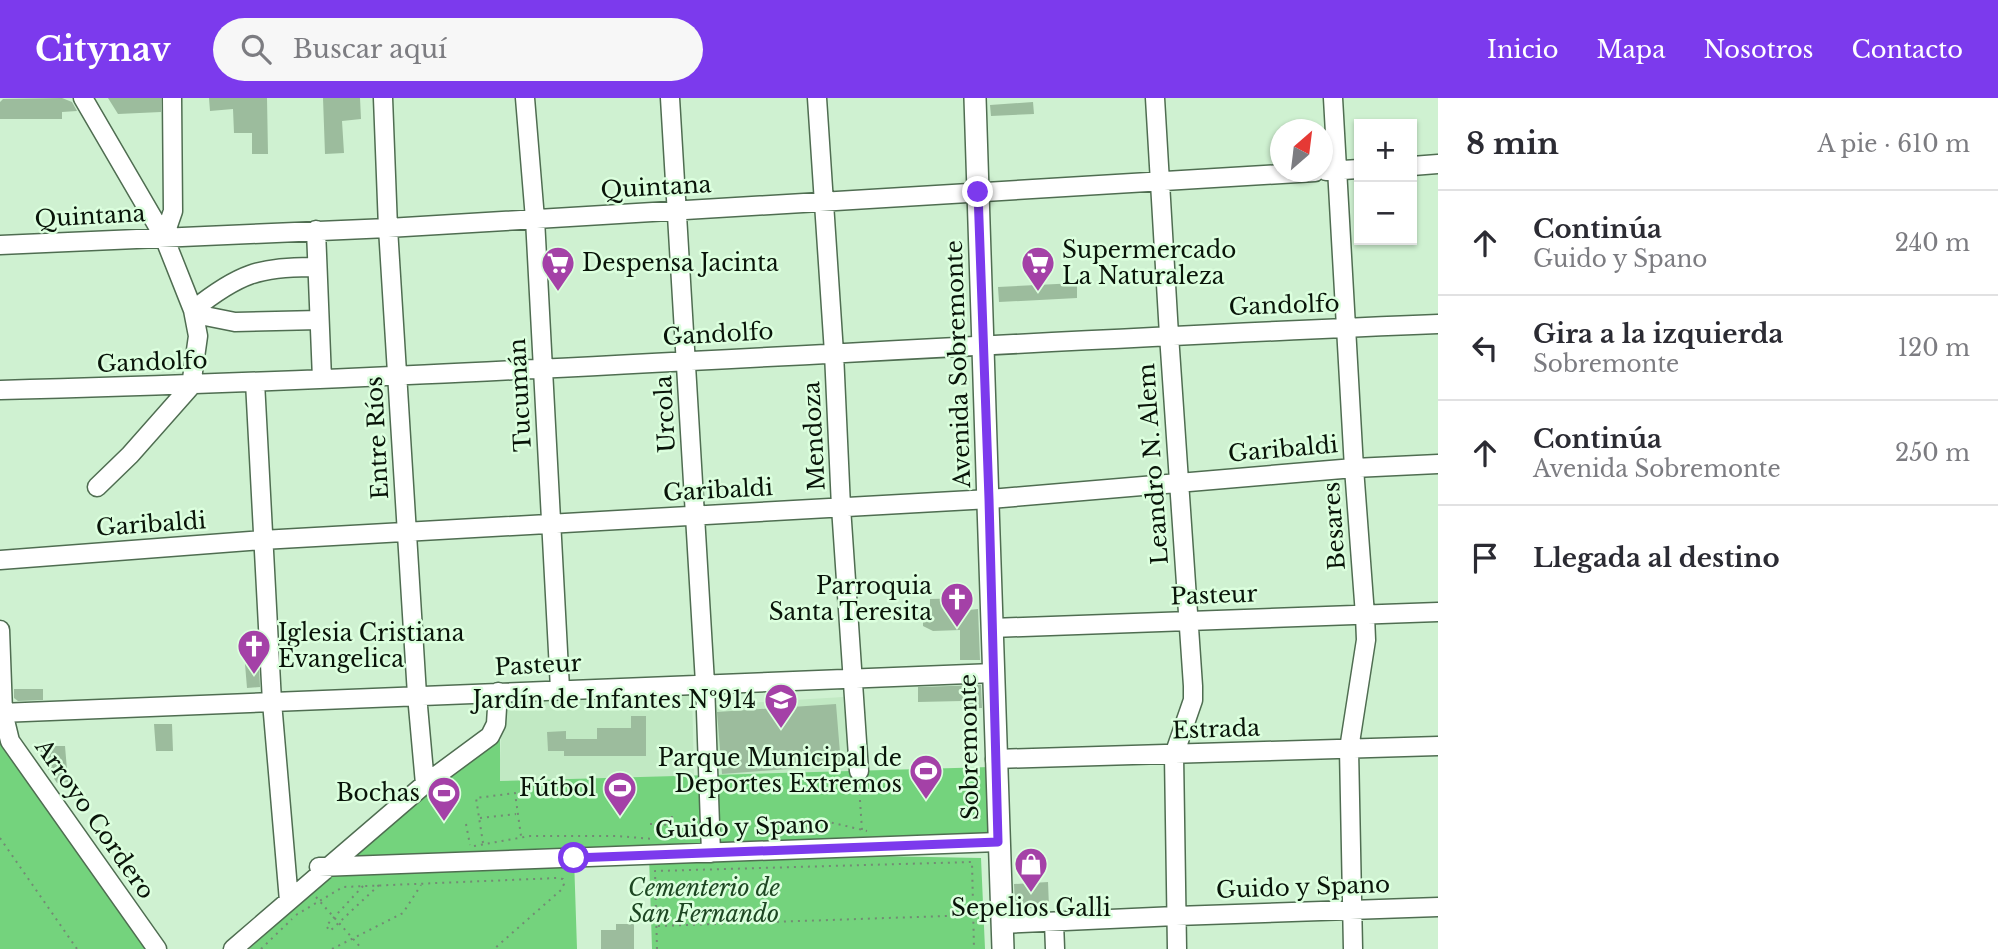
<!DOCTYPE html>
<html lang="es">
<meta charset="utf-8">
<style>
:root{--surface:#fff;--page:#f7f7f7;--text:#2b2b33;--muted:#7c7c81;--line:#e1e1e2;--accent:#7c3aed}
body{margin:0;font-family:"Libre Baskerville",serif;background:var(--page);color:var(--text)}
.controls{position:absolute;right:21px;top:21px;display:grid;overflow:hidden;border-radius:0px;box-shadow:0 2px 5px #0004}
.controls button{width:63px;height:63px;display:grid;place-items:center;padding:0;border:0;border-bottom:2px solid var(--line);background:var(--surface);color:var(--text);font:35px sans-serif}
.compass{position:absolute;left:1270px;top:21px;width:63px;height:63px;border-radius:50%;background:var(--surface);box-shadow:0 2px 5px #0004;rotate:28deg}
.stop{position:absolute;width:21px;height:21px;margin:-16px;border:5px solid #7c3aed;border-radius:50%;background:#fff}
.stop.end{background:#7c3aed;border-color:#fff;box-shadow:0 2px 7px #0008}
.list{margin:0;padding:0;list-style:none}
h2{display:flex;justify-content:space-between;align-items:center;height:91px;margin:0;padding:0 28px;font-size:30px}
h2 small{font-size:23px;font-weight:400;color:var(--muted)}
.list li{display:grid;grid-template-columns:46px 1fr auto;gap:21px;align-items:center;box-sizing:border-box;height:105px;padding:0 28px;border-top:2px solid var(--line)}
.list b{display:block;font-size:26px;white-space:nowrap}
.list p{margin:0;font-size:23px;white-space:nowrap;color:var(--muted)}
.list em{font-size:23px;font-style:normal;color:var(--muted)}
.icon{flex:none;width:38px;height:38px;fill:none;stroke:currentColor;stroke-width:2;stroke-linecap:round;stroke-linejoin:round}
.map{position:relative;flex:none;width:1438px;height:851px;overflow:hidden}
header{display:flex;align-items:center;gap:42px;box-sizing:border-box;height:98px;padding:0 35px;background:var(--accent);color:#fff}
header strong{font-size:33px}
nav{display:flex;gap:38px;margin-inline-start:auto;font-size:24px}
.search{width:490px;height:63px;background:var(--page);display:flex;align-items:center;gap:18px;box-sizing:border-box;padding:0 24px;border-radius:38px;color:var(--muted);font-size:26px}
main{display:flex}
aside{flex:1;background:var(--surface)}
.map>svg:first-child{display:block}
.built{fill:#c1e9c3}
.green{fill:#74d37d}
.building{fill:#9cbc9d}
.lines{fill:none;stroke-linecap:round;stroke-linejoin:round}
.minor-casing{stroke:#4f6d51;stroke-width:21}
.major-casing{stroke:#4f6d51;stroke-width:24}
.path{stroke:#738a74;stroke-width:2;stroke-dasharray:2 5;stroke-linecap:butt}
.minor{stroke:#fff;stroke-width:18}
.major{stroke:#fff;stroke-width:21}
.route{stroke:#7c3aed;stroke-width:9}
.labels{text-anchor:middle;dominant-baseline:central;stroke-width:5;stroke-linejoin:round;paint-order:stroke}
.street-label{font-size:23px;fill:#091409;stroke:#dcffde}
.poi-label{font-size:23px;fill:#091409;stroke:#dcffde;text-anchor:end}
.park-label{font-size:23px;font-style:italic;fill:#1d4622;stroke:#dcffde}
</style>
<header>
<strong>Citynav</strong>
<div class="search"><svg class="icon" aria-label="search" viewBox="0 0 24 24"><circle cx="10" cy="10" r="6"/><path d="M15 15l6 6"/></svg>Buscar aquí</div>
<nav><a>Inicio</a><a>Mapa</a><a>Nosotros</a><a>Contacto</a></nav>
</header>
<main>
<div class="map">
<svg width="1438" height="851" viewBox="0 0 1438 851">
<rect width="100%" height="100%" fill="#cff1d1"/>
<path class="built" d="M692 593 694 678 499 683 503 599Z
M843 599 851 674 715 677 714 607Z"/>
<path class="green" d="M0 641 147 851H0Z
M500 641V683L990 669 992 744 729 755 981 760 985 851H652L649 757 574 760 577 851H249L429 693Z"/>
<path class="building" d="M62 0 72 4 77 13 62 14V21H0V4L3 1Z
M108 0H161V14L118 16Z
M209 0H267L268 56H252V35H234L233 11 210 13Z
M323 0H360L361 21 342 23 344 55 325 56Z
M1033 4 1034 16 991 18 990 7Z
M1077 185V200L999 204 998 189Z
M968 500 969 512 978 511 980 562H960V532L933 533 923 528V521L930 513V501Z
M245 566H259L260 589 247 590Z
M981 587 982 610H963L962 603 918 604V589Z
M14 591H43V602L18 603 14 600Z
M836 606 841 667 722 676 717 614Z
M631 618H646V658H564V653H548L547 634 566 633V641H597V630H631Z
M154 626H172L173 653H156Z
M33 648H65L68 684 57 685Z
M1048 784 1049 809 1018 811 1015 807 1014 786Z
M616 826H634V851H601V832H616Z"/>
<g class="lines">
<defs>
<path id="minor" d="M83 0 164 139 193 212 198 238 191 288 130 357 97 389
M383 0 388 130 417 597 425 686
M525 0 535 121 560 591
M670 0 705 585 711 755
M817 0 834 255 841 409 859 673
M1155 0 1169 237 1193 588V602L1174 657 1177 851
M1333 0 1354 370 1365 517 1366 542 1349 651 1353 851
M1412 68 1438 66
M1326 73 1359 71
M316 132 322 281
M164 139 173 113 172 0
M0 147 388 130 1315 74
M193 212C238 176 260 168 317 169
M195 216 235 224 319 222
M255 284 272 604 289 803
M0 292C480 280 959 245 1438 226
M0 462 262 442 990 401 1354 370 1438 366
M992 530 1438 514
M0 532 3 614 10 643 157 851
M0 615 994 575
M995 661 1438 648
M319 769 998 744
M1054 824 1055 851
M1002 826 1176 818 1438 809
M233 851 425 686 490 638 496 626 498 594"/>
<path id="major" d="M975 0C984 284 993 567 1003 851"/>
</defs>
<use href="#minor" class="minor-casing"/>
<use href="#major" class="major-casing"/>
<path class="path" d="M859 688 862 732
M480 720 516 716
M466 726 470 747
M650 726 694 728
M756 737 829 724 867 733
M0 740 77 851
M671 741 672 715
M483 745 476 700 515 695 521 738
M474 748 530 738H617L653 741
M363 788 326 828 330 833 379 787V782
M316 799 362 851
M296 817 343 789 557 780 563 781 564 786 561 792 494 851
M658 828 973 817
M261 851 292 821
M332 851 403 815 421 787
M657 851 655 773 972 764 974 851"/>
<use href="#minor" class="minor"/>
<use href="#major" class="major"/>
</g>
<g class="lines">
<path class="route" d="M574 760 998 744 989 401 978 94"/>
</g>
<defs>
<symbol id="supermarket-pin" viewBox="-11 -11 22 30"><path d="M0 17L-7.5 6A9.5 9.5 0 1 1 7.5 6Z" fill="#a441a7" stroke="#dcffde"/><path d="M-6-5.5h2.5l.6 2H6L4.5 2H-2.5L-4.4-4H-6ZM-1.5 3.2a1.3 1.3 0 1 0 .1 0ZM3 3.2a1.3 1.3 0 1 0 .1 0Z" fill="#fff"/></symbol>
<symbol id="church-pin" viewBox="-11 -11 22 30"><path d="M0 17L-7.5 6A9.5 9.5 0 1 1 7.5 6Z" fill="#a441a7" stroke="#dcffde"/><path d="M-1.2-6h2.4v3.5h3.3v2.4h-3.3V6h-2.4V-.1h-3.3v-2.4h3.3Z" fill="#fff"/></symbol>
<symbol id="school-pin" viewBox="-11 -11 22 30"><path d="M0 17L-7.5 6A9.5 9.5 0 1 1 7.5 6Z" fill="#a441a7" stroke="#dcffde"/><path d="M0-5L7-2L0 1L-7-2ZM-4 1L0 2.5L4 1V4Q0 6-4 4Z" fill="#fff"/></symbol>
<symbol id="stadium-pin" viewBox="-11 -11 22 30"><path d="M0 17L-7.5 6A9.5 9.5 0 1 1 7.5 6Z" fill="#a441a7" stroke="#dcffde"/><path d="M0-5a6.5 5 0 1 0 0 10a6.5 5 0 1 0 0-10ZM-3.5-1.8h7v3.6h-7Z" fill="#fff"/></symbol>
<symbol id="shop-pin" viewBox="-11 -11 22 30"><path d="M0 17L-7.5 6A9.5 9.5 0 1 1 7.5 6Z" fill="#a441a7" stroke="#dcffde"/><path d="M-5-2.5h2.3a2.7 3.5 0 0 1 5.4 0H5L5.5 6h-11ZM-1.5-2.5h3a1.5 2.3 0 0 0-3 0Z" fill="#fff"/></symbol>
</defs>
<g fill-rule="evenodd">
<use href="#supermarket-pin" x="539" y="146" width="38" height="52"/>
<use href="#supermarket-pin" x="1019" y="146" width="38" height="52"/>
<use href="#church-pin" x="938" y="482" width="38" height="52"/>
<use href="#church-pin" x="235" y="529" width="38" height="52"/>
<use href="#school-pin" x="762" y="583" width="38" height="52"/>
<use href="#stadium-pin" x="907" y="654" width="38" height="52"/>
<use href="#stadium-pin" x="601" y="671" width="38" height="52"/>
<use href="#stadium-pin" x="425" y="676" width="38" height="52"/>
<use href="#shop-pin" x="1012" y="747" width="38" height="52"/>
</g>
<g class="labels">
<g class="street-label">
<text transform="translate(656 89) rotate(-3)">Quintana</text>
<text transform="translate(90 118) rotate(-3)">Quintana</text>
<text transform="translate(1284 207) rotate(-2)">Gandolfo</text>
<text transform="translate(718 236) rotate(-3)">Gandolfo</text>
<text transform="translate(152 264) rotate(-2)">Gandolfo</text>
<text transform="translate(958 266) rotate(-92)">Avenida Sobremonte</text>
<text transform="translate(520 297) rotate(-93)">Tucumán</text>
<text transform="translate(665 316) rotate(-93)">Urcola</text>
<text transform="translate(814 338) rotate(-93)">Mendoza</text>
<text transform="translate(377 340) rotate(-93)">Entre Ríos</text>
<text transform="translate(1283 351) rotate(-5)">Garibaldi</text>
<text transform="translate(1153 366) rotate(-94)">Leandro N. Alem</text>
<text transform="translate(718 392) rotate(-3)">Garibaldi</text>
<text transform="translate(151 426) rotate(-4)">Garibaldi</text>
<text transform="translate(1334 428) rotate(-94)">Besares</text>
<text transform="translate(1214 497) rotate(-2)">Pasteur</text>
<text transform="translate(538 567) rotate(-3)">Pasteur</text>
<text transform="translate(1216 631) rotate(-2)">Estrada</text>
<text transform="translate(969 649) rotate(-91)">Sobremonte</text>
<text transform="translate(95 721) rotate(55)">Arroyo Cordero</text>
<text transform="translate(742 729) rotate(-2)">Guido y Spano</text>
<text transform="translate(1303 789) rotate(-2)">Guido y Spano</text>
</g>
<g class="poi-label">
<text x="1062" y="152" text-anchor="start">Supermercado<tspan x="1062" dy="26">La Naturaleza</tspan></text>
<text x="582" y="165" text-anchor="start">Despensa Jacinta</text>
<text x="932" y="488">Parroquia<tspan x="932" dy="26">Santa Teresita</tspan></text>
<text x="278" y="535" text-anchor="start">Iglesia Cristiana<tspan x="278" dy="26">Evangelica</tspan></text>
<text x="756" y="602">Jardín de Infantes Nº914</text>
<text x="902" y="660">Parque Municipal de<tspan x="902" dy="26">Deportes Extremos</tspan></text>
<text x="596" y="690">Fútbol</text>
<text x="420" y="695">Bochas</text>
<text x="1031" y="810" text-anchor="middle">Sepelios Galli</text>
</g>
<g class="park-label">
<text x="704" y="790">Cementerio de<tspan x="704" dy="26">San Fernando</tspan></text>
</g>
</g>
</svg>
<div class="controls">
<button>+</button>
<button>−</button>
</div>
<svg class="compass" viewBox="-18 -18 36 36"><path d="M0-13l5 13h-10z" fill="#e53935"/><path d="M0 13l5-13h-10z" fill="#7c7c81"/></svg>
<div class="stop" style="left:574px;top:760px"></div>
<div class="stop end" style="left:978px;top:94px"></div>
</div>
<aside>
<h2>8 min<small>A pie · 610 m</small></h2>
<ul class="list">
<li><svg class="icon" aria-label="ahead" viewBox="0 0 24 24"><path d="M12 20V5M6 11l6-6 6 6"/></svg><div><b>Continúa</b><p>Guido y Spano</p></div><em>240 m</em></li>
<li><svg class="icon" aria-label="left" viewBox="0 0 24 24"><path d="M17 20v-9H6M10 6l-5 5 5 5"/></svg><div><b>Gira a la izquierda</b><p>Sobremonte</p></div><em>120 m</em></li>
<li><svg class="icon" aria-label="ahead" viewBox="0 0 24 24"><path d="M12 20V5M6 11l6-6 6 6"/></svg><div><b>Continúa</b><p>Avenida Sobremonte</p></div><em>250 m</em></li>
<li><svg class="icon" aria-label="arrive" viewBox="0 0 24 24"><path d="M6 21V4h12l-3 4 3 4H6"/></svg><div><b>Llegada al destino</b></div></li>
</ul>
</aside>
</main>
